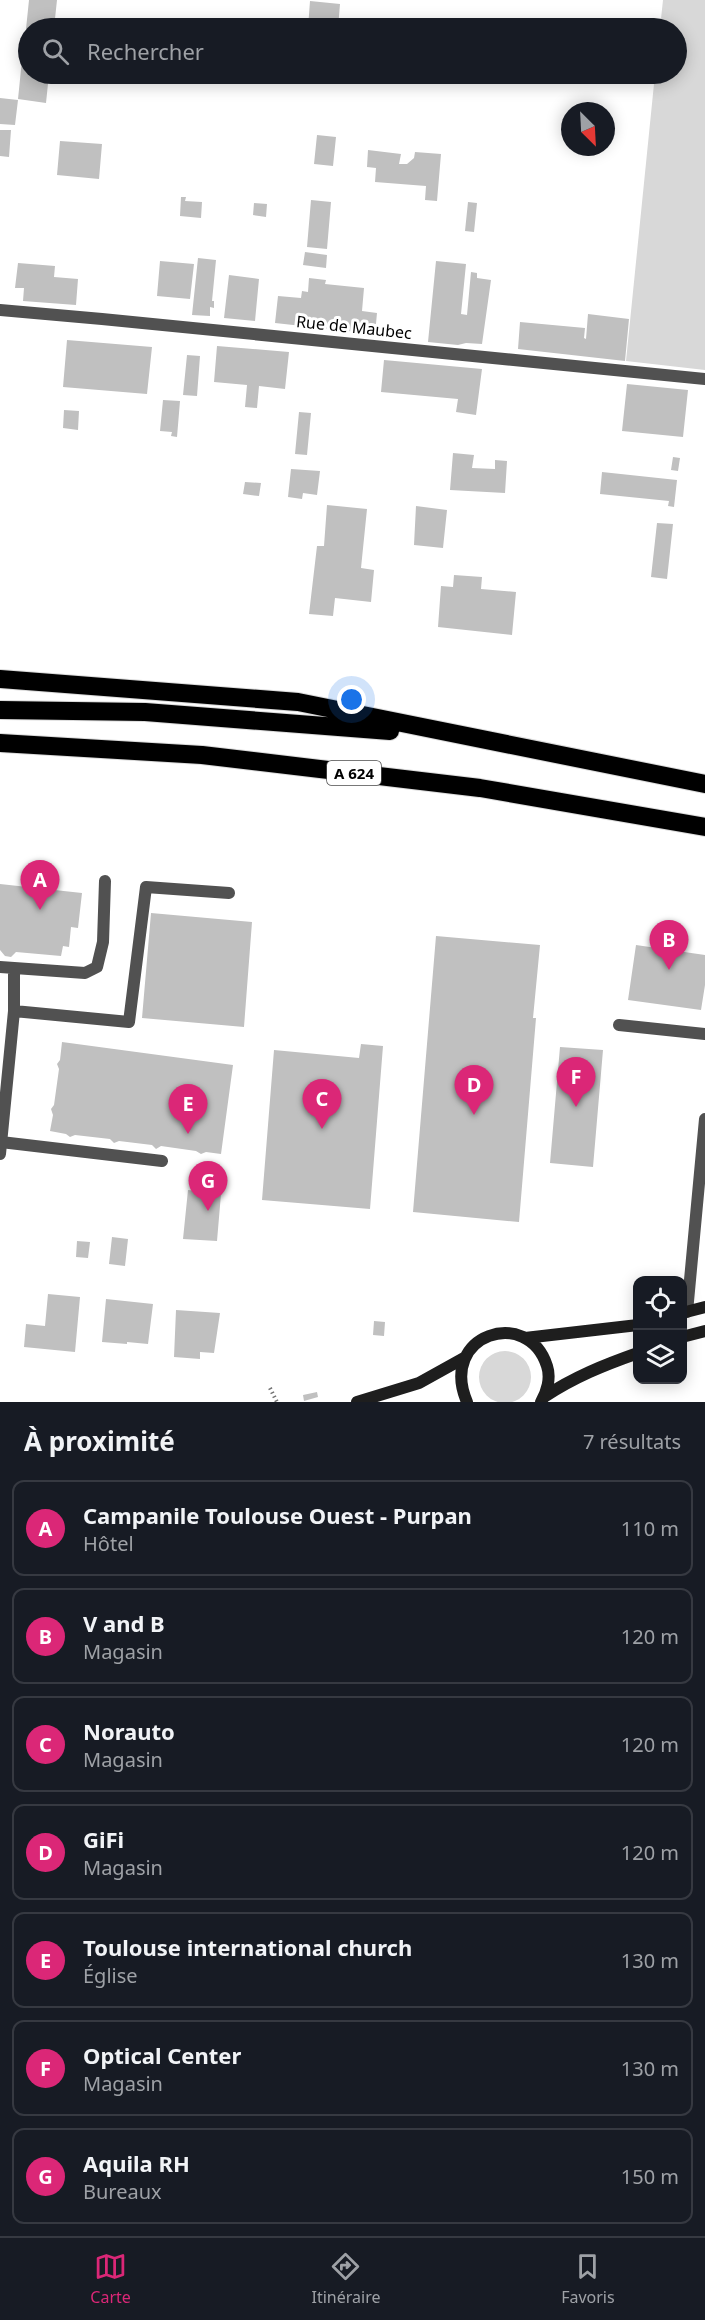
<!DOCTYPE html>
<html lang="fr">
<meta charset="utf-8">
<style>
:root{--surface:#171b24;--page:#242831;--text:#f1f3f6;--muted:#9ea1a6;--line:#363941;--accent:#db2777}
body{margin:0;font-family:"Noto Sans",sans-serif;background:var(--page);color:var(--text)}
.controls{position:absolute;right:18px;bottom:18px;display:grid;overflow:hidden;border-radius:12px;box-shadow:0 3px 15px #0003}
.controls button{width:54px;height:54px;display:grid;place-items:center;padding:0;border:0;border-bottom:2px solid var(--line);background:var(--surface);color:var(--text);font:30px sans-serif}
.compass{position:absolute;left:561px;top:102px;width:54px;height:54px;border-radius:50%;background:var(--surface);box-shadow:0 3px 15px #0003;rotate:156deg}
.you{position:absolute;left:352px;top:700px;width:21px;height:21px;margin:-15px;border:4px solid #fff;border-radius:50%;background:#1a73e8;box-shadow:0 0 0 9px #1a73e833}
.badge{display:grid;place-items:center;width:39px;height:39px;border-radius:50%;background:var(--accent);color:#fff;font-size:20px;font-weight:700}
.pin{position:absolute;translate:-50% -50px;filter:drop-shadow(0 2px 3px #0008)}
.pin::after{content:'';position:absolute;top:32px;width:21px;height:18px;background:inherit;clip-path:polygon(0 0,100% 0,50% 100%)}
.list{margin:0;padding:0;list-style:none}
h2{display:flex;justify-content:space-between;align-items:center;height:78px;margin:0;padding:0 24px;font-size:26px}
h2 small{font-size:20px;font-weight:400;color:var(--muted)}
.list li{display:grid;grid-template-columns:39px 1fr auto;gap:18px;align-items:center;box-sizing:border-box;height:96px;margin:0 12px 12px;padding:0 12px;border:2px solid var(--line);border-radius:12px}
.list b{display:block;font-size:22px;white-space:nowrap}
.list p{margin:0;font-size:20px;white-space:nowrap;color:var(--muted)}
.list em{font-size:20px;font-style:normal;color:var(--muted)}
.icon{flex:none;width:33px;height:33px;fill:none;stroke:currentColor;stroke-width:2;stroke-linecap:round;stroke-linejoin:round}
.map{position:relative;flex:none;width:705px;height:1402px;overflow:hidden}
.search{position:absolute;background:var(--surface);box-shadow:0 3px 15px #0003;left:18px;right:18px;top:18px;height:66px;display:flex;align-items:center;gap:15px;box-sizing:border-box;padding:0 21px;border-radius:33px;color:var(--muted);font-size:22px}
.sheet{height:834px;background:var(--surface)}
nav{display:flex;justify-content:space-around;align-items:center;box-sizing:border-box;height:84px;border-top:2px solid var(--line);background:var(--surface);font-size:16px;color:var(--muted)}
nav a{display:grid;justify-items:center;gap:3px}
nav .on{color:var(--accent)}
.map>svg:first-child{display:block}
.green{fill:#d8d8d8}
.building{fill:#c0c0c0}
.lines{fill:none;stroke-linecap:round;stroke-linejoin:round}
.highway-casing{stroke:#dbdbdb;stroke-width:20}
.path{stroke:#737373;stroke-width:4;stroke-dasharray:1.5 3;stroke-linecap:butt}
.lane{stroke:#515151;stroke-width:12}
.street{stroke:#515151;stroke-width:12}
.secondary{stroke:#1e1e1e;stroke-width:12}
.highway{stroke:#000;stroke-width:18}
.labels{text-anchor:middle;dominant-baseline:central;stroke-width:6;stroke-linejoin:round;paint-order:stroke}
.shield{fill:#fff;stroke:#4c4c4c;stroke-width:1.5}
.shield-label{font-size:15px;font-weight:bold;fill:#000}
.street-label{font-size:16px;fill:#000;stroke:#fff}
</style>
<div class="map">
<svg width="705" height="1402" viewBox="0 0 705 1402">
<rect width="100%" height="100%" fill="#fff"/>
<path class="green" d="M663 0H705V370L626 361 655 74H676V28H660Z
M479 1377a26 26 0 1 1 52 0a26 26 0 1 1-52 0Z"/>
<path class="building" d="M29 0H57L54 28 26 29Z
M310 1 340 4 338 28H308Z
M93 18 113 19 112 28H92Z
M23 50H28V74H49L46 103 18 99Z
M0 98 18 100 15 125 0 124Z
M0 130H11L9 157 0 156Z
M317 135 336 137 333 166 314 164Z
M60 141 102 144 99 179 57 175Z
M368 150 401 154 399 164H407L414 158 415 152 441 154 437 201 425 200 426 186 375 182 376 168 367 167Z
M181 197H186L185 201 202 202 201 218 180 216Z
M311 200 331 202 327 249 307 247Z
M468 202 477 203 474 232 465 231Z
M254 203 267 204 266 217 253 215Z
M305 252 327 255 326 268 303 265Z
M198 258 216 260 212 301H214V308L210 307V316L192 315Z
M160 261 194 264 190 299 157 296Z
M436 261 466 264 461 314 467 315 471 272 477 273V278L491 280 482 344 466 343 458 345 428 342Z
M18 263 55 266 54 277 78 279 76 305 23 301 24 288H15Z
M229 275 259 279 255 321 224 318Z
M309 278 326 280 325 284 364 288 362 311 377 313 375 334 275 323 278 296 301 298 302 291 308 292Z
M588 314 629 319 625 361 518 349 520 322 585 328 584 338 586 339Z
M67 340 152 347 147 394 63 387Z
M217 346 289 352 285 389 259 386 257 408 245 407 247 385 214 382Z
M187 355 200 356 197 396 183 395Z
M384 360 482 369 476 415 456 412 458 399 381 392Z
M627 384 688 390 683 437 622 431Z
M163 400 180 401 177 437 171 436 172 432 160 431Z
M64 410 79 411 78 430 63 428Z
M299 412 311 413 307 455 295 454Z
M453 453 474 455 472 468 495 469V460L507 461 505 493 450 490Z
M673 457 680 458 678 471 671 470Z
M291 469 320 471 317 495 303 493 302 499 288 497Z
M602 472 677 480 674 507 668 506 669 501 600 494Z
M245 482 261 483 259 496 243 494Z
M327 505 367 509 361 568 374 570 371 602 335 598 333 616 309 614 317 546H324Z
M416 506 447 510 443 548 414 545Z
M657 523 673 524 667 579 651 577Z
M454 575 482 577 481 589 516 592 512 635 438 627 441 586 453 587Z
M0 884 82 893 78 928 71 927 69 947 63 946 61 956 16 952 11 957 5 956 0 950Z
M151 913 252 922 244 1027 142 1018Z
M436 936 540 945 533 1018H536L519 1222 413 1212Z
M636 945 705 955V985L701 1010 628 1000Z
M62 1042 233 1065 221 1154 206 1152 201 1154 196 1151 161 1146 156 1149 152 1145 119 1141 114 1143 110 1139 75 1135 70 1137 66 1134 50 1131 53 1115 51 1109 54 1105 59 1069 57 1064 60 1060Z
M361 1044 383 1046 370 1209 262 1200 274 1050 359 1058Z
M560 1047 603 1050 593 1167 550 1163Z
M188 1190 221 1194 217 1241 183 1239Z
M112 1237 128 1239 125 1266 109 1264Z
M77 1241 90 1242 88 1258 76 1257Z
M48 1294 80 1297 75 1352 24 1347 26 1324 45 1326Z
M106 1299 153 1304 148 1344 127 1342V1344L102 1342Z
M176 1310 220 1313 214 1353 200 1352V1359L174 1357Z
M374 1321 385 1322 384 1336 373 1335Z
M317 1392 318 1397 304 1401 303 1395Z"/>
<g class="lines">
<defs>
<path id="highway" d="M0 679 298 702 705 784
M0 710 145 712 390 731
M0 743 202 755 480 788 705 827"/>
</defs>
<use href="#highway" class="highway-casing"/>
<path class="path" d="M270 1388 277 1402"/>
<path class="lane" d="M0 967 85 973 97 967 103 942 105 881
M14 969V1011
M619 1025 705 1034
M1 1142 162 1161
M0 1154 14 1011 129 1022 146 887 229 893
M687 1312 705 1119"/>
<path class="street" d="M0 310 102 319 705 379"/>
<path class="secondary" d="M682 1313 705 1307
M682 1337 705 1331
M525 1338 638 1325
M544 1397C574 1377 604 1365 638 1353
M357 1402 419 1383 464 1358
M467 1402C438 1334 528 1306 547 1366 551 1378 547 1392 541 1402"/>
<use href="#highway" class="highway"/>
</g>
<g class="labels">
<rect class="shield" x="327" y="761" width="54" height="24" rx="4.5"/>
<g class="shield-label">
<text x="354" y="773">A 624</text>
</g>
<g class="street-label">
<text transform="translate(354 327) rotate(6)">Rue de Maubec</text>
</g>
</g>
</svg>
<div class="controls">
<button><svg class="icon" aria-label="locate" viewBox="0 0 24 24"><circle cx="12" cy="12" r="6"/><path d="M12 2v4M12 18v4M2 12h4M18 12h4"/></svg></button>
<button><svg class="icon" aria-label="layers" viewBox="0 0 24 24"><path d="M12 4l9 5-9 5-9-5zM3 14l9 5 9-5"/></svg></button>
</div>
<svg class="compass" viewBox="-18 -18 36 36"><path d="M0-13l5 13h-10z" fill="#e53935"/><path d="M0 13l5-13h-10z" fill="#9ea1a6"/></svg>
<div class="you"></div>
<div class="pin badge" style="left:40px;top:910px">A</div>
<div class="pin badge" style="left:669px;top:970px">B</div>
<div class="pin badge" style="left:322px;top:1129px">C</div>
<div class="pin badge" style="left:474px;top:1115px">D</div>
<div class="pin badge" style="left:188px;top:1134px">E</div>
<div class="pin badge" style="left:576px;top:1107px">F</div>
<div class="pin badge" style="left:208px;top:1211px">G</div>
<div class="search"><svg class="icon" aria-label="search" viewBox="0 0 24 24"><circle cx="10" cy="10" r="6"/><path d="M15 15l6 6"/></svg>Rechercher</div>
</div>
<section class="sheet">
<h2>À proximité<small>7 résultats</small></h2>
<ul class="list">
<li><span class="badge">A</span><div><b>Campanile Toulouse Ouest - Purpan</b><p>Hôtel</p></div><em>110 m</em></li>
<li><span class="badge">B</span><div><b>V and B</b><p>Magasin</p></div><em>120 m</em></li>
<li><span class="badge">C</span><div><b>Norauto</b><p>Magasin</p></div><em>120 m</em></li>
<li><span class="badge">D</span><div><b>GiFi</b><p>Magasin</p></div><em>120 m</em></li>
<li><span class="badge">E</span><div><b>Toulouse international church</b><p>Église</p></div><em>130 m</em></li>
<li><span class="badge">F</span><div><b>Optical Center</b><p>Magasin</p></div><em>130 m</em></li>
<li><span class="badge">G</span><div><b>Aquila RH</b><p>Bureaux</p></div><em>150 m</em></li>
</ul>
</section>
<nav>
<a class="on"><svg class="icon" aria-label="map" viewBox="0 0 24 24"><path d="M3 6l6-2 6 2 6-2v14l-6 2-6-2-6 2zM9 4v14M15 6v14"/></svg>Carte</a>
<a><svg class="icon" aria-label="directions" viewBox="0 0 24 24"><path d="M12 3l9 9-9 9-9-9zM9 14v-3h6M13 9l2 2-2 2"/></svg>Itinéraire</a>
<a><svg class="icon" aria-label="saved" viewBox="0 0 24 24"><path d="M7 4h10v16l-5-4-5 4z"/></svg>Favoris</a>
</nav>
